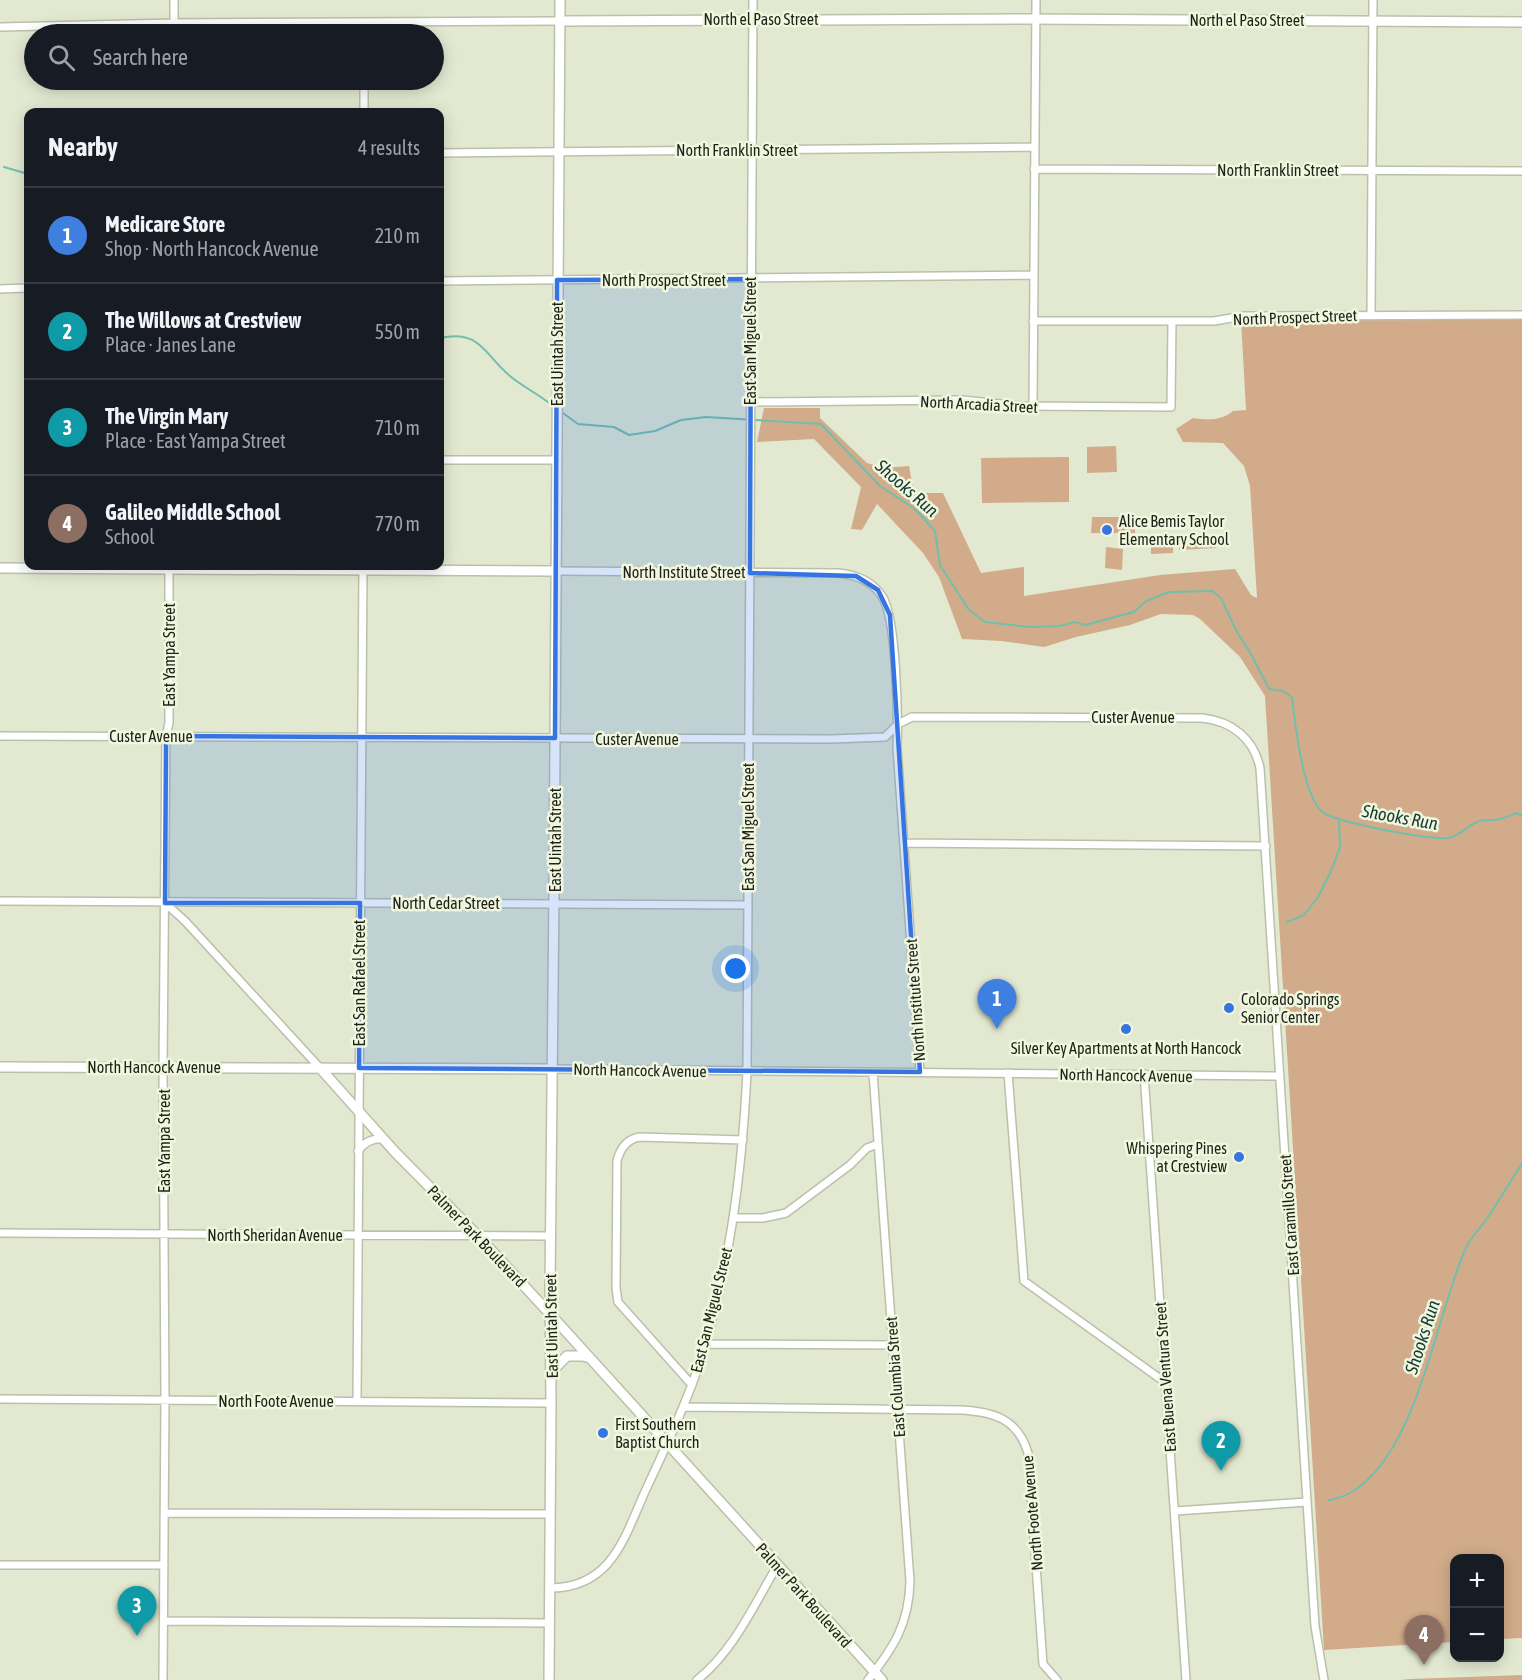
<!DOCTYPE html>
<meta charset="utf-8">
<style>
:root{--surface:#171b24;--page:#20242c;--text:#f1f3f6;--muted:#9ea1a6;--line:#363941;--accent:#3674e2}
body{margin:0;font-family:"Asap Condensed",sans-serif;background:var(--page);color:var(--text)}
.controls{position:absolute;right:18px;bottom:18px;display:grid;overflow:hidden;border-radius:12px;box-shadow:0 3px 15px #0003}
.controls button{width:54px;height:54px;display:grid;place-items:center;padding:0;border:0;border-bottom:2px solid var(--line);background:var(--surface);color:var(--text);font:30px sans-serif}
.you{position:absolute;left:736px;top:969px;width:21px;height:21px;margin:-15px;border:4px solid #fff;border-radius:50%;background:#1a73e8;box-shadow:0 0 0 9px #1a73e833}
.badge{display:grid;place-items:center;width:39px;height:39px;border-radius:50%;background:var(--accent);color:#fff;font-size:20px;font-weight:700}
.pin{position:absolute;translate:-50% -50px;filter:drop-shadow(0 2px 3px #0008)}
.pin::after{content:'';position:absolute;top:32px;width:21px;height:18px;background:inherit;clip-path:polygon(0 0,100% 0,50% 100%)}
.list{margin:0;padding:0;list-style:none}
h2{display:flex;justify-content:space-between;align-items:center;height:78px;margin:0;padding:0 24px;font-size:26px}
h2 small{font-size:20px;font-weight:400;color:var(--muted)}
.list li{display:grid;grid-template-columns:39px 1fr auto;gap:18px;align-items:center;box-sizing:border-box;height:96px;padding:0 24px;border-top:2px solid var(--line)}
.list b{display:block;font-size:22px;white-space:nowrap}
.list p{margin:0;font-size:20px;white-space:nowrap;color:var(--muted)}
.list em{font-size:20px;font-style:normal;color:var(--muted)}
.icon{flex:none;width:33px;height:33px;fill:none;stroke:currentColor;stroke-width:2;stroke-linecap:round;stroke-linejoin:round}
.map{position:relative;flex:none;width:1522px;height:1680px;overflow:hidden}
.search{position:absolute;background:var(--surface);box-shadow:0 3px 15px #0003;left:24px;top:24px;width:420px;height:66px;display:flex;align-items:center;gap:15px;box-sizing:border-box;padding:0 21px;border-radius:33px;color:var(--muted);font-size:22px}
.panel{position:absolute;background:var(--surface);box-shadow:0 3px 15px #0003;left:24px;top:108px;width:420px;height:462px;border-radius:12px}
.map>svg:first-child{display:block}
.green{fill:#d2ac8a}
.lines{fill:none;stroke-linecap:round;stroke-linejoin:round}
.stream{stroke:#70bfac;stroke-width:2}
.street-casing{stroke:#bac1aa;stroke-width:10}
.secondary-casing{stroke:#bac1aa;stroke-width:12}
.street{stroke:#fff;stroke-width:7}
.secondary{stroke:#fff;stroke-width:9}
.marked{fill:#3674e2;fill-opacity:0.2;stroke:#3674e2;stroke-width:4.5;stroke-linejoin:round}
.poi-dot{fill:#3674e2;stroke:#f0f7de;stroke-width:2}
.labels{text-anchor:middle;dominant-baseline:central;stroke-width:5;stroke-linejoin:round;paint-order:stroke}
.street-label{font-size:16px;fill:#1e2118;stroke:#f0f7de}
.poi-label{font-size:16px;fill:#1e2118;stroke:#f0f7de;text-anchor:start}
.water-label{font-size:18px;font-style:italic;fill:#163b33;stroke:#f0f7de}
</style>
<div class="map">
<svg width="1522" height="1680" viewBox="0 0 1522 1680">
<rect width="100%" height="100%" fill="#e3e9d1"/>
<path class="green" d="M1241 320H1522V1638L1500 1639V1558H1454V1642L1324 1650 1265 696 1240 657 1200 619 1193 615 1161 614 1130 625 1076 637 1044 647 1001 641 962 639 939 577 923 553 877 504 862 530 851 529 861 487 814 439 757 442 764 408H820V418L867 463 885 468 909 466 914 493H943L981 573 1024 567V596L1160 575 1235 569 1251 595 1257 598 1250 486 1244 466 1223 443 1183 442 1176 429 1193 418C1208 420 1221 421 1233 411L1246 410Z
M1116 446 1117 472 1087 473V447Z
M1069 457V502L982 503 981 458Z
M1092 517H1135V533H1091Z
M1178 534 1216 537V548L1179 550Z
M1151 538H1173V553L1151 554Z
M1106 547 1123 549 1122 570 1105 568Z
M1522 1675V1680H1401L1410 1679Z"/>
<g class="lines">
<path class="stream" d="M4 167 28 174
M440 338C481 329 484 355 510 376 523 387 540 395 553 406
M560 411 578 424 614 427 629 435 655 431 681 420 706 417 821 424 880 486 915 509 935 531 940 565 969 610 985 622 1030 627 1060 626 1075 622 1085 625 1134 612 1146 601 1169 592 1212 591 1221 598 1236 630 1251 654 1269 689 1283 691 1292 697C1295 725 1303 792 1321 811 1332 822 1434 841 1449 838 1459 836 1467 826 1477 822 1484 819 1492 821 1500 819 1505 818 1511 815 1517 813L1522 816
M1287 922 1304 915 1318 897 1332 869 1340 847 1339 821
M1328 1501C1335 1498 1344 1497 1350 1493 1417 1455 1435 1318 1465 1250 1470 1238 1481 1228 1488 1217 1500 1199 1511 1181 1522 1163"/>
<defs>
<path id="street" d="M365 22V34
M174 23V0
M0 27 174 23 560 21
M364 112V80
M440 153 1034 147
M1034 169 1522 171
M440 281 1032 275
M0 289 28 288
M1371 315 1373 0
M1033 321H1214L1243 316 1522 315
M750 402 962 400 1020 406 1171 407 1172 321
M1033 407 1036 0
M440 460H557
M555 571 838 573C856 575 871 580 882 596 897 619 898 717 897 748L920 1072
M0 736 832 739 885 737 898 724 912 717 1202 718C1232 721 1254 739 1260 768L1315 1626 1324 1680
M904 843 1266 846
M0 901 747 905
M165 903 185 921 320 1068
M552 1069 1280 1076
M1008 1073 1024 1281 1166 1383
M1144 1074 1186 1680
M358 1151C365 1142 372 1138 384 1139
M733 1218H763L786 1213 850 1165 867 1148 878 1144
M0 1233 551 1236
M705 1344 893 1345
M692 1385 618 1302 616 1288 617 1161C620 1149 627 1139 640 1137L743 1140
M0 1399 551 1403
M357 1401 363 566
M683 1407 962 1410C994 1412 1018 1419 1028 1453L1043 1664 1057 1680
M1175 1511 1307 1502
M165 1513 550 1514
M0 1565H164
M550 1588C614 1588 625 1534 648 1485 665 1449 682 1413 695 1376 729 1278 742 1174 747 1072L753 0
M164 1621 549 1623
M163 1680 165 1400 163 1067 166 736 169 723V566
M697 1680C733 1652 754 1605 777 1566
M868 1680C894 1647 909 1624 910 1581L873 1073"/>
<path id="secondary" d="M560 21 1026 19 1522 22
M0 568 555 571
M0 1067 552 1069
M320 1068 395 1152 478 1236 551 1315 882 1680
M551 1372 567 1356H583L590 1358
M549 1680 551 1403 550 1287 554 891 560 0"/>
</defs>
<use href="#street" class="street-casing"/>
<use href="#secondary" class="secondary-casing"/>
<use href="#street" class="street"/>
<use href="#secondary" class="secondary"/>
</g>
<path class="marked" d="M751 279 750 573 856 576 878 590 890 615 920 1072 359 1068 360 903H165L166 736 555 738 557 280Z"/>
<g class="poi-dot">
<circle cx="1107" cy="530" r="6"/>
<circle cx="1229" cy="1008" r="6"/>
<circle cx="1126" cy="1029" r="6"/>
<circle cx="1239" cy="1157" r="6"/>
<circle cx="603" cy="1433" r="6"/>
</g>
<g class="labels">
<g class="street-label">
<text x="761" y="19">North el Paso Street</text>
<text x="1247" y="20">North el Paso Street</text>
<text x="737" y="150">North Franklin Street</text>
<text x="1278" y="170">North Franklin Street</text>
<text x="664" y="280">North Prospect Street</text>
<text transform="translate(1295 317) rotate(-2)">North Prospect Street</text>
<text transform="translate(750 341) rotate(-90)">East San Miguel Street</text>
<text transform="translate(557 354) rotate(-90)">East Uintah Street</text>
<text transform="translate(979 404) rotate(3)">North Arcadia Street</text>
<text x="684" y="572">North Institute Street</text>
<text transform="translate(169 655) rotate(-90)">East Yampa Street</text>
<text x="1133" y="717">Custer Avenue</text>
<text x="151" y="736">Custer Avenue</text>
<text x="637" y="739">Custer Avenue</text>
<text transform="translate(748 827) rotate(-90)">East San Miguel Street</text>
<text transform="translate(555 840) rotate(-90)">East Uintah Street</text>
<text x="446" y="903">North Cedar Street</text>
<text transform="translate(359 983) rotate(-90)">East San Rafael Street</text>
<text transform="translate(915 1000) rotate(-94)">North Institute Street</text>
<text x="154" y="1067">North Hancock Avenue</text>
<text transform="translate(640 1070) rotate(1)">North Hancock Avenue</text>
<text transform="translate(1126 1075) rotate(1)">North Hancock Avenue</text>
<text transform="translate(164 1141) rotate(-90)">East Yampa Street</text>
<text transform="translate(1289 1215) rotate(-94)">East Caramillo Street</text>
<text x="275" y="1235">North Sheridan Avenue</text>
<text transform="translate(477 1236) rotate(46)">Palmer Park Boulevard</text>
<text transform="translate(711 1310) rotate(-76)">East San Miguel Street</text>
<text transform="translate(551 1326) rotate(-91)">East Uintah Street</text>
<text transform="translate(895 1377) rotate(-94)">East Columbia Street</text>
<text transform="translate(1165 1377) rotate(-94)">East Buena Ventura Street</text>
<text x="276" y="1401">North Foote Avenue</text>
<text transform="translate(1032 1513) rotate(-95)">North Foote Avenue</text>
<text transform="translate(804 1595) rotate(48)">Palmer Park Boulevard</text>
</g>
<g class="poi-label">
<text x="1119" y="521">Alice Bemis Taylor<tspan x="1119" dy="18">Elementary School</tspan></text>
<text x="1241" y="999">Colorado Springs<tspan x="1241" dy="18">Senior Center</tspan></text>
<text x="1126" y="1048" text-anchor="middle">Silver Key Apartments at North Hancock</text>
<text x="1227" y="1148" text-anchor="end">Whispering Pines<tspan x="1227" dy="18">at Crestview</tspan></text>
<text x="615" y="1424">First Southern<tspan x="615" dy="18">Baptist Church</tspan></text>
</g>
<g class="water-label">
<text transform="translate(907 488) rotate(41)">Shooks Run</text>
<text transform="translate(1400 817) rotate(10)">Shooks Run</text>
<text transform="translate(1422 1337) rotate(-72)">Shooks Run</text>
</g>
</g>
</svg>
<div class="controls">
<button>+</button>
<button>−</button>
</div>
<div class="you"></div>
<div class="pin badge" style="left:997px;top:1029px;background:#3f7fe0">1</div>
<div class="pin badge" style="left:1221px;top:1471px;background:#0f9aa8">2</div>
<div class="pin badge" style="left:137px;top:1636px;background:#0f9aa8">3</div>
<div class="pin badge" style="left:1424px;top:1665px;background:#8d6e63">4</div>
<div class="search"><svg class="icon" aria-label="search" viewBox="0 0 24 24"><circle cx="10" cy="10" r="6"/><path d="M15 15l6 6"/></svg>Search here</div>
<section class="panel">
<h2>Nearby<small>4 results</small></h2>
<ul class="list">
<li><span class="badge" style="background:#3f7fe0">1</span><div><b>Medicare Store</b><p>Shop · North Hancock Avenue</p></div><em>210 m</em></li>
<li><span class="badge" style="background:#0f9aa8">2</span><div><b>The Willows at Crestview</b><p>Place · Janes Lane</p></div><em>550 m</em></li>
<li><span class="badge" style="background:#0f9aa8">3</span><div><b>The Virgin Mary</b><p>Place · East Yampa Street</p></div><em>710 m</em></li>
<li><span class="badge" style="background:#8d6e63">4</span><div><b>Galileo Middle School</b><p>School</p></div><em>770 m</em></li>
</ul>
</section>
</div>
